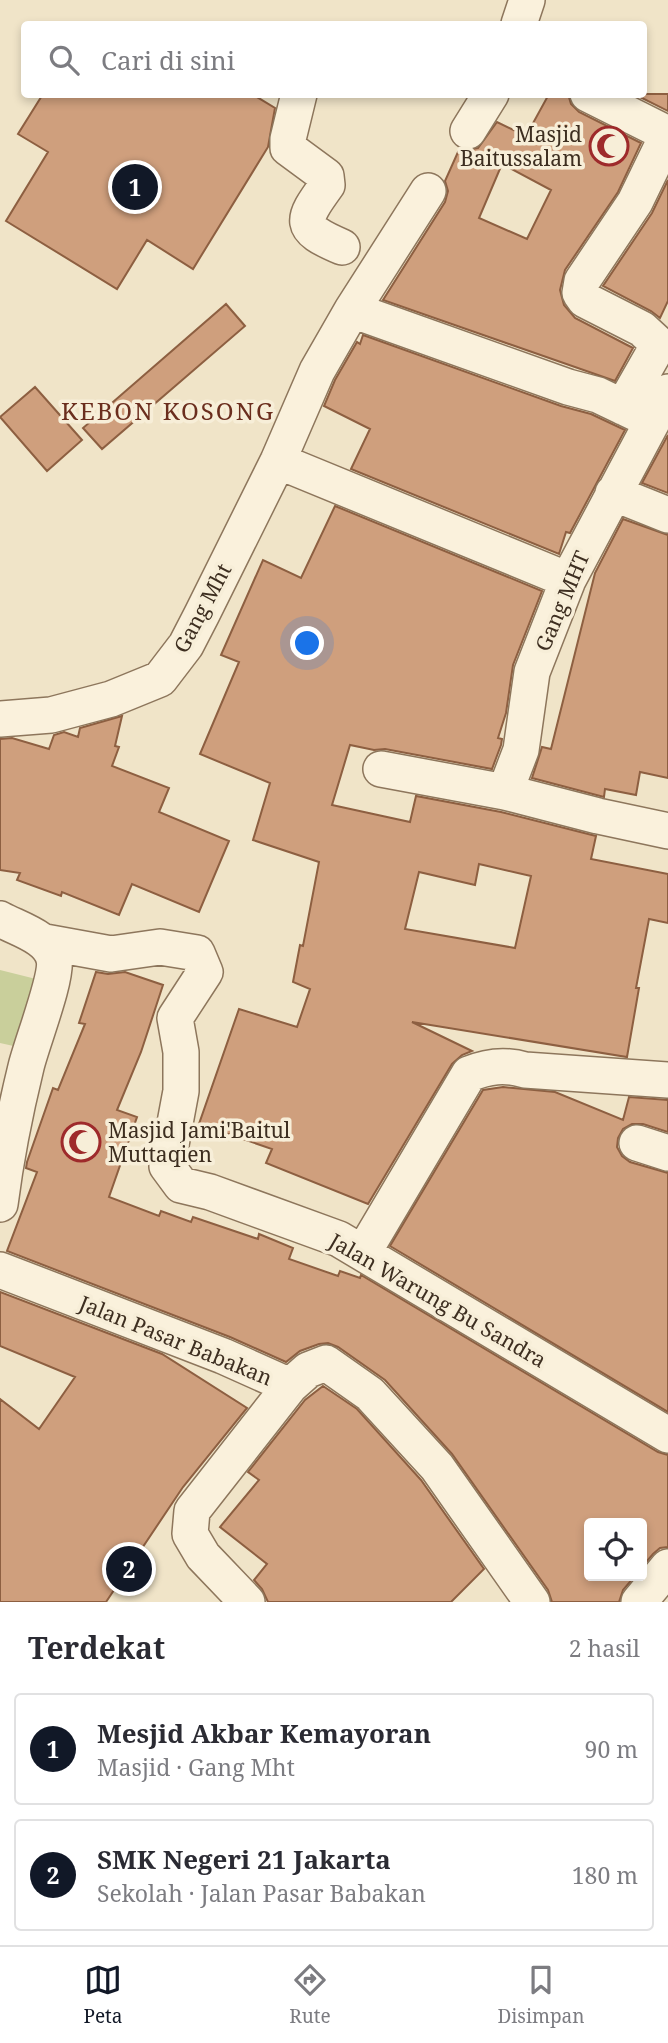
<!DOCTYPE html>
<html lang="id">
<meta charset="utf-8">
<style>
:root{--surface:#fff;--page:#f2f2f3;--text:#2b2b33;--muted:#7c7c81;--line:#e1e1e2;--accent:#111827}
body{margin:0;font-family:"Noto Serif",serif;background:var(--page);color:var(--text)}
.controls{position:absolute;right:21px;bottom:21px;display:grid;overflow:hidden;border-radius:7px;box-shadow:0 4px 10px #0003}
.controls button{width:63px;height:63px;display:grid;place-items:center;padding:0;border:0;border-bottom:2px solid var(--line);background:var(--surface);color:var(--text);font:35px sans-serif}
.you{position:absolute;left:308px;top:644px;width:24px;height:24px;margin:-18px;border:5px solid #fff;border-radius:50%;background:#1a73e8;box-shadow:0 0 0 10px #1a73e833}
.badge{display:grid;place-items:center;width:46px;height:46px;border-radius:50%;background:var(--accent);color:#fff;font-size:23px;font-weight:700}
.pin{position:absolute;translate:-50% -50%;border:4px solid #fff;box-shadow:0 2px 7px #0006}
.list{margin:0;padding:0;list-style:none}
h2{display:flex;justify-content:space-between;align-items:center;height:91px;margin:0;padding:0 28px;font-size:30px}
h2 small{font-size:23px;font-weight:400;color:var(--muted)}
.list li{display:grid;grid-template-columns:46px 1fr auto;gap:21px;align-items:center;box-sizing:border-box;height:112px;margin:0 14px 14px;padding:0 14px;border:2px solid var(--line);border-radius:7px}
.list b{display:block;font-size:26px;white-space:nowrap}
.list p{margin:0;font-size:23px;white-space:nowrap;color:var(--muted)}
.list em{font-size:23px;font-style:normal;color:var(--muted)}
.icon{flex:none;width:38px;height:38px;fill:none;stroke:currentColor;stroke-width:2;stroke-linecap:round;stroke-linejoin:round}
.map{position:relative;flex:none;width:668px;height:1602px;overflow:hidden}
.search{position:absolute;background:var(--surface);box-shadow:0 4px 10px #0003;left:21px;right:21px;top:21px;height:77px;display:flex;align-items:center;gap:18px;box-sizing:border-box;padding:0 24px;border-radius:7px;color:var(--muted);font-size:26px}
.sheet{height:343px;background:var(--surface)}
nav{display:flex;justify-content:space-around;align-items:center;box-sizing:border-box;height:98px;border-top:2px solid var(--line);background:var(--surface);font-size:19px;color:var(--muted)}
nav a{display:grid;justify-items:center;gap:4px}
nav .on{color:var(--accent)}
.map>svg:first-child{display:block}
.green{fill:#c9cf9b}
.building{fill:#cf9f7d;stroke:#8d5f41;stroke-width:2;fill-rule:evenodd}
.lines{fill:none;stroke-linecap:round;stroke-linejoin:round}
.minor-casing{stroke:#8d765c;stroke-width:38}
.minor{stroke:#faf1dc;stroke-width:35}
.labels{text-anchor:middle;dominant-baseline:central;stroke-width:7;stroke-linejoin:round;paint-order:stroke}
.poi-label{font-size:21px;fill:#3d2e20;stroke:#f7eed8;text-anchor:end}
.street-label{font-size:21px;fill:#3d2e20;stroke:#f7eed8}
.quarter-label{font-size:24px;letter-spacing:2px;fill:#6b2e1e;stroke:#f7eed8}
</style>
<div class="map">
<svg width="668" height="1602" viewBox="0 0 668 1602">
<rect width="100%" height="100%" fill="#f0e4c8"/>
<path class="green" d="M0 970 36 979 18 1047 0 1043Z"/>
<path class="building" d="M43 94H252L275 108 268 147 193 269 147 240 117 289 6 221 48 152 18 134Z
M549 94H568L571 104 579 112 641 143 618 192 565 270 560 290 564 305 575 318 633 348 615 381 383 300 445 202 448 191 445 181 458 152 463 155 465 150 478 148 497 122 526 136ZM502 164 551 190 527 239 479 218Z
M634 94H668V111Z
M668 180V301L660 318 651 311 603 286 652 213Z
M226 304 245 326 102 449 83 428Z
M363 335 561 406 591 414 625 430 570 533 566 532 559 554 351 469 370 429 324 406 335 380 357 342 360 344Z
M35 387 82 440 47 471 0 417Z
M668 435V493L642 483Z
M335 506 542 591 513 665 506 713 498 738 502 739 501 745 492 769 385 749 374 750 350 745 332 805 410 822 416 796 501 812 596 836 591 859 668 874V923L649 919 636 988H639L627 1057 412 1022 472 1051 462 1055 452 1064 368 1204 266 1163 272 1149 199 1124 239 1009 297 1027 310 989 293 982 300 945 303 946 319 862 253 840 270 783 200 754 239 662 221 655 263 560 301 578ZM479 864 531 876 515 948 405 929 419 872 475 885Z
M623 519 668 535V778L640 772 636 795 605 789 604 797 532 778 542 747 551 749 595 573Z
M122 716 115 746 119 747 112 766 169 788 159 812 229 841 199 912 132 884 119 915 62 892 61 896 17 880 20 873 0 870V739L12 738 49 749 54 735 64 732 78 737 80 728Z
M96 972 108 974 125 972 163 985 141 1052 117 1110 137 1117 109 1197 159 1216 161 1211 191 1222 193 1217 258 1239 259 1234 293 1248 289 1259 338 1276 340 1271 360 1278 361 1275 658 1452 668 1455V1547L660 1548 653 1554 642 1567V1523H589V1576H635L623 1590 619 1602H552L548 1590 452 1454 385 1380 338 1347 328 1343 319 1344 300 1351 286 1362 230 1337 7 1251 37 1172 26 1168 27 1162 53 1088 58 1090 85 1024 79 1023Z
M503 1087 555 1092 623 1120 629 1097 668 1100V1132L643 1124H632L623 1129 618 1138 617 1147 622 1156 630 1162 668 1173V1412L390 1246 483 1090Z
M0 1292 162 1354 247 1408 183 1487 106 1602H0V1399L39 1429 75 1377 0 1346Z
M323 1386 357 1409 421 1480 484 1569 451 1602H268L262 1589 254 1580 267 1564 220 1527 259 1480 248 1472 305 1400Z"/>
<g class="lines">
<defs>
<path id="minor" d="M519 24 527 0
M299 94 288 139V148L326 176 327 185C301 221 297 228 342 247
M588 94 668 134
M468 131 491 94
M352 310 568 387 598 395 644 417
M623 407 655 351V341L642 329 585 300 580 293 582 281 635 202 668 134
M278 461 568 580
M613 493 668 515
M0 719 51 715 111 699 160 679 186 645 202 614 278 461 317 371 352 310 428 191
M381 769 505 792 598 816 668 831
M505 792 521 750 532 672 568 580 668 392
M0 919C18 929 49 937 54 959 58 977 31 1045 26 1067 15 1112 6 1157 0 1204
M45 942 111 954 160 947 197 953 205 972 175 1018 181 1052V1091L167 1166 181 1185 210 1192 339 1239 668 1435
M637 1143 668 1153
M363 1253 469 1074C488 1066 505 1064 525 1070L668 1080
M0 1270 223 1356 290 1386
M247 1602 203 1556 190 1534 192 1511 290 1386 308 1370 326 1363 370 1394 437 1467 532 1602
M639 1602 668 1567"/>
</defs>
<use href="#minor" class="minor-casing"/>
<use href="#minor" class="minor"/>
</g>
<defs>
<symbol id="mosque-ring" viewBox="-11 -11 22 22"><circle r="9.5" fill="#f7eed8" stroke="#9e2a2b" stroke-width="1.5"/><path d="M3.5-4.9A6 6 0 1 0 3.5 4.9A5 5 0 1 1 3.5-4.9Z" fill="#9e2a2b"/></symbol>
</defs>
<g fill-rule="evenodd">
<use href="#mosque-ring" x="587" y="124" width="44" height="44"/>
<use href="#mosque-ring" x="59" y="1120" width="44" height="44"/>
</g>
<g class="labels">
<g class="poi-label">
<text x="582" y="134">Masjid<tspan x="582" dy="24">Baitussalam</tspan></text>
<text x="108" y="1130" text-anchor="start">Masjid Jami'Baitul<tspan x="108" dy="24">Muttaqien</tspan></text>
</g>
<g class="street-label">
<text transform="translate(562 601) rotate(-67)">Gang MHT</text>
<text transform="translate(202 608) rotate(-62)">Gang Mht</text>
<text transform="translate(438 1300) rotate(30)">Jalan Warung Bu Sandra</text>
<text transform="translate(176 1340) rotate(22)">Jalan Pasar Babakan</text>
</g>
<g class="quarter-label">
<text x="168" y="410">KEBON KOSONG</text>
</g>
</g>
</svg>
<div class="controls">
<button><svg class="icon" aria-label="locate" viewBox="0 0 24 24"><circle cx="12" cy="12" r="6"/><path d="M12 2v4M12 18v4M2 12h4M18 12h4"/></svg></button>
</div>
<div class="you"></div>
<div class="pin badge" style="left:135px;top:187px">1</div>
<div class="pin badge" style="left:129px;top:1569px">2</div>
<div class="search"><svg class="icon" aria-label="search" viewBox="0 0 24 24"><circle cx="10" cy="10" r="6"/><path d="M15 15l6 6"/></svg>Cari di sini</div>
</div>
<section class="sheet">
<h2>Terdekat<small>2 hasil</small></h2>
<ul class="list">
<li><span class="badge">1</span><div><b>Mesjid Akbar Kemayoran</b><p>Masjid · Gang Mht</p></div><em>90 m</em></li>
<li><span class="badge">2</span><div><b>SMK Negeri 21 Jakarta</b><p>Sekolah · Jalan Pasar Babakan</p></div><em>180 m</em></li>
</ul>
</section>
<nav>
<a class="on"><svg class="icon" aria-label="map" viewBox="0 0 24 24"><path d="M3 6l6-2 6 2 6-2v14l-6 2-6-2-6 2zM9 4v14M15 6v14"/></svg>Peta</a>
<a><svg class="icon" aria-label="directions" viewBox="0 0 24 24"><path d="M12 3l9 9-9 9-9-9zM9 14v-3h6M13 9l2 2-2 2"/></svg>Rute</a>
<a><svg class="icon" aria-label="saved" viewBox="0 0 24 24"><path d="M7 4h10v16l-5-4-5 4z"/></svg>Disimpan</a>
</nav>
